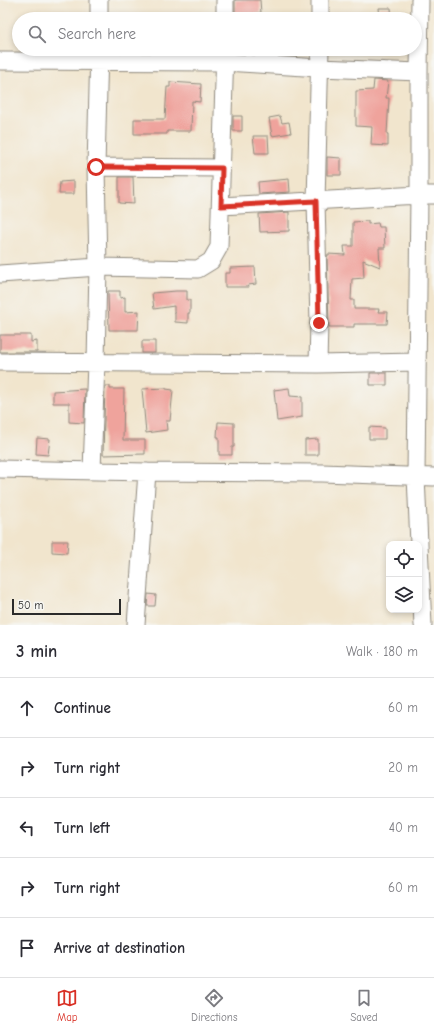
<!DOCTYPE html>
<meta charset="utf-8">
<style>
:root{--surface:#fff;--page:#f7f7f7;--text:#2b2b33;--muted:#7c7c81;--line:#e1e1e2;--accent:#d93025}
body{margin:0;font-family:"Comic Neue",sans-serif;background:var(--page);color:var(--text)}
.controls{position:absolute;right:12px;bottom:12px;display:grid;overflow:hidden;border-radius:8px;box-shadow:0 2px 6px #0003}
.controls button{width:36px;height:36px;display:grid;place-items:center;padding:0;border:0;border-bottom:1px solid var(--line);background:var(--surface);color:var(--text);font:20px sans-serif}
.scale{position:absolute;left:12px;bottom:10px;width:109px;box-sizing:border-box;padding-left:4px;border:2px solid #2b2b2b;border-top:0;font-size:11px;line-height:14px;white-space:nowrap;color:#2b2b2b;-webkit-text-stroke:3px #f6f6f2;paint-order:stroke}
.stop{position:absolute;width:12px;height:12px;margin:-9px;border:3px solid #d93025;border-radius:50%;background:#fff}
.stop.end{background:#d93025;border-color:#fff;box-shadow:0 1px 4px #0008}
.list{margin:0;padding:0;list-style:none}
h2{display:flex;justify-content:space-between;align-items:center;height:52px;margin:0;padding:0 16px;font-size:17px}
h2 small{font-size:13px;font-weight:400;color:var(--muted)}
.list li{display:grid;grid-template-columns:26px 1fr auto;gap:12px;align-items:center;box-sizing:border-box;height:60px;padding:0 16px;border-top:1px solid var(--line)}
.list b{display:block;font-size:15px;white-space:nowrap}
.list em{font-size:13px;font-style:normal;color:var(--muted)}
.icon{flex:none;width:22px;height:22px;fill:none;stroke:currentColor;stroke-width:2;stroke-linecap:round;stroke-linejoin:round}
.map{position:relative;flex:none;width:434px;height:625px;overflow:hidden}
.search{position:absolute;background:var(--surface);box-shadow:0 2px 6px #0003;left:12px;right:12px;top:12px;height:44px;display:flex;align-items:center;gap:10px;box-sizing:border-box;padding:0 14px;border-radius:22px;color:var(--muted);font-size:15px}
.sheet{height:352px;background:var(--surface)}
nav{display:flex;justify-content:space-around;align-items:center;box-sizing:border-box;height:56px;border-top:1px solid var(--line);background:var(--surface);font-size:11px;color:var(--muted)}
nav a{display:grid;justify-items:center;gap:2px}
nav .on{color:var(--accent)}
.map>svg:first-child{display:block}
.building{fill:#efa39c}
.lines{fill:none;stroke-linecap:round;stroke-linejoin:round}
.minor-casing{stroke:#8e887c;stroke-width:19}
.minor{stroke:#fff;stroke-width:17}
.route{stroke:#d93025;stroke-width:5}
</style>
<div class="map">
<svg width="434" height="625" viewBox="0 0 434 625">
<rect width="100%" height="100%" fill="#f6f6f2"/>
<filter id="ink" filterUnits="userSpaceOnUse"><feTurbulence type="fractalNoise" baseFrequency=".025" numOctaves="2"/><feDisplacementMap in="SourceGraphic" scale="8" xChannelSelector="R" yChannelSelector="G"/><feConvolveMatrix kernelMatrix="1 2 1 2 8 2 1 2 1" color-interpolation-filters="sRGB"/></filter>
<filter id="wash" filterUnits="userSpaceOnUse"><feTurbulence type="fractalNoise" baseFrequency=".012" numOctaves="4" result="noise"/><feDisplacementMap in="SourceGraphic" scale="16" xChannelSelector="R" yChannelSelector="G"/><feGaussianBlur stdDeviation="0.9" result="paint"/><feColorMatrix in="noise" values="0 0 0 0 0 0 0 0 0 0 0 0 0 0 0 0 0 1.4 0 .05"/><feComposite in="paint" operator="in"/></filter>
<g filter="url(#wash)">
<rect width="100%" height="100%" fill="#f1e5cd"/>
<g id="blocks">
<path class="building" d="M235 0H260L261 13 235 15Z
M379 8H391L392 19H380Z
M374 80 388 81 386 98H389L387 134H388V146L371 145 372 127 356 126V91L373 90Z
M170 82 201 84 200 102 192 101 191 131H167V134H134V119H165L167 87H170Z
M233 116H242V131H233Z
M280 116 282 123 289 122 291 133 272 136 269 118Z
M253 136H268L269 153H255Z
M327 157 341 158V175H327Z
M119 177H133L134 204 119 203Z
M289 179 290 192 259 194 258 182Z
M74 181V194H59L60 182Z
M289 212V231L260 232 259 214Z
M368 221V224L378 223 379 227H384L385 248H379L380 267 363 260 364 278 352 279 351 300H354V309H379L378 312H388L387 324H354V327H329L327 256H328V254L345 255 344 246H353V222Z
M255 267 256 284 248 285 249 287H225V273H230V268Z
M108 291H120V298L125 297V312L139 311 138 330H109Z
M176 291H187V300H190V313H188V323L175 322V313H174V306L154 309 152 293Z
M0 335H31V342L37 341V352H0Z
M142 341H155V353H142Z
M370 373H387V385H370Z
M105 386H110V389H124L123 440H145V454L103 455Z
M166 388V389L173 390 170 421H166L167 430 146 433 142 389Z
M289 388 290 396 302 397V417L277 421 274 390Z
M85 389 84 423 69 422V403H53V391Z
M218 422 234 423V447H232V455H219V437H217Z
M369 427 385 428V439H369Z
M37 438 50 439 48 455 36 454Z
M318 439V455H305V440Z
M52 541H68L67 553 52 552Z
M148 594 156 595 155 606H147Z"/>
</g>
</g>
<g filter="url(#ink)">
<use href="#blocks" fill-opacity="0" stroke="#8e887c" stroke-width="1"/>
<g class="lines">
<defs>
<path id="minor" d="M99 0V19
M225 0V19
M320 0V19
M0 61 225 62 320 68 419 72
M96 167 221 168
M221 206 419 195H434
M0 274 98 267 198 269 211 261 219 247 225 49
M0 362 318 364 417 362
M318 364 319 323 316 201 320 49
M0 469 147 472 322 473 434 477
M92 470 96 363 98 267 96 167 99 49
M419 544 416 476 419 195V72L420 0
M419 545 423 625
M136 625 147 472"/>
</defs>
<use href="#minor" class="minor-casing"/>
<use href="#minor" class="minor"/>
</g>
</g>
<g class="lines" filter="url(#ink)">
<path class="route" d="M96 167 222 168 221 206 316 201 319 323"/>
</g>
</svg>
<div class="controls">
<button><svg class="icon" aria-label="locate" viewBox="0 0 24 24"><circle cx="12" cy="12" r="6"/><path d="M12 2v4M12 18v4M2 12h4M18 12h4"/></svg></button>
<button><svg class="icon" aria-label="layers" viewBox="0 0 24 24"><path d="M12 4l9 5-9 5-9-5zM3 14l9 5 9-5"/></svg></button>
</div>
<div class="scale">50 m</div>
<div class="stop" style="left:96px;top:167px"></div>
<div class="stop end" style="left:319px;top:323px"></div>
<div class="search"><svg class="icon" aria-label="search" viewBox="0 0 24 24"><circle cx="10" cy="10" r="6"/><path d="M15 15l6 6"/></svg>Search here</div>
</div>
<section class="sheet">
<h2>3 min<small>Walk · 180 m</small></h2>
<ul class="list">
<li><svg class="icon" aria-label="ahead" viewBox="0 0 24 24"><path d="M12 20V5M6 11l6-6 6 6"/></svg><div><b>Continue</b></div><em>60 m</em></li>
<li><svg class="icon" aria-label="right" viewBox="0 0 24 24"><path d="M7 20v-9h11M14 6l5 5-5 5"/></svg><div><b>Turn right</b></div><em>20 m</em></li>
<li><svg class="icon" aria-label="left" viewBox="0 0 24 24"><path d="M17 20v-9H6M10 6l-5 5 5 5"/></svg><div><b>Turn left</b></div><em>40 m</em></li>
<li><svg class="icon" aria-label="right" viewBox="0 0 24 24"><path d="M7 20v-9h11M14 6l5 5-5 5"/></svg><div><b>Turn right</b></div><em>60 m</em></li>
<li><svg class="icon" aria-label="arrive" viewBox="0 0 24 24"><path d="M6 21V4h12l-3 4 3 4H6"/></svg><div><b>Arrive at destination</b></div></li>
</ul>
</section>
<nav>
<a class="on"><svg class="icon" aria-label="map" viewBox="0 0 24 24"><path d="M3 6l6-2 6 2 6-2v14l-6 2-6-2-6 2zM9 4v14M15 6v14"/></svg>Map</a>
<a><svg class="icon" aria-label="directions" viewBox="0 0 24 24"><path d="M12 3l9 9-9 9-9-9zM9 14v-3h6M13 9l2 2-2 2"/></svg>Directions</a>
<a><svg class="icon" aria-label="saved" viewBox="0 0 24 24"><path d="M7 4h10v16l-5-4-5 4z"/></svg>Saved</a>
</nav>
